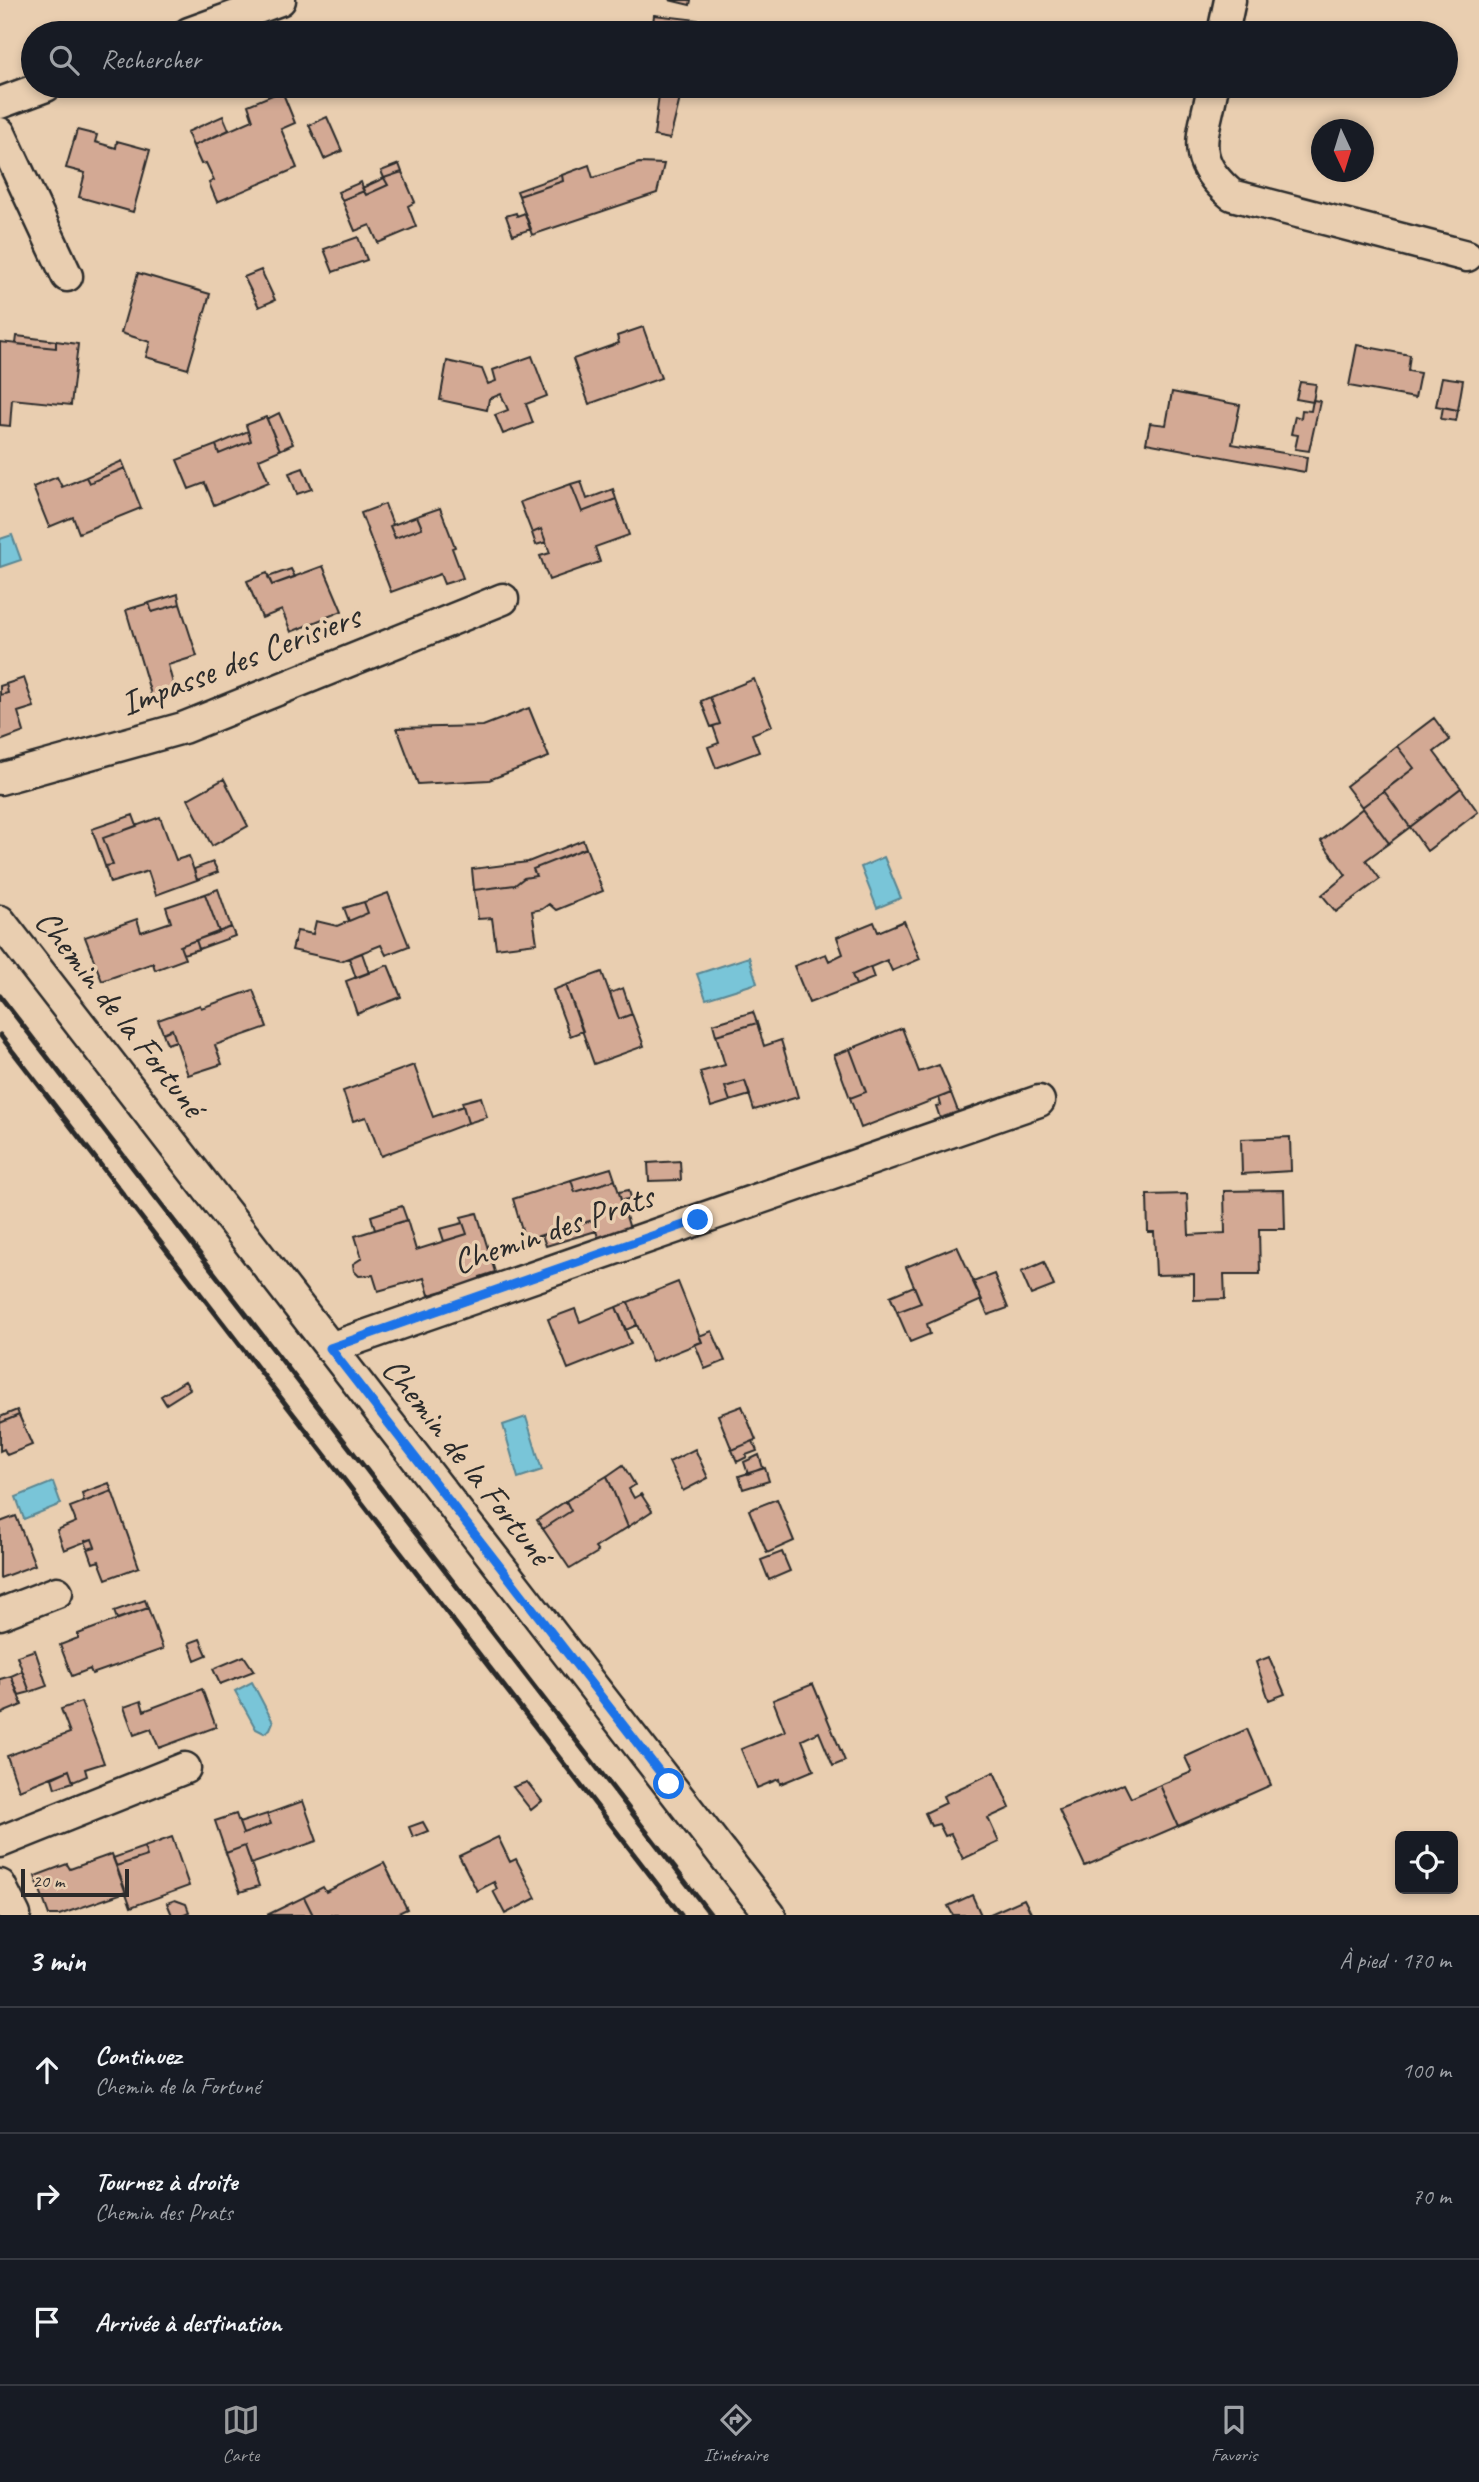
<!DOCTYPE html>
<html lang="fr">
<meta charset="utf-8">
<style>
:root{--surface:#171b24;--page:#242831;--text:#f1f3f6;--muted:#9ea1a6;--line:#363941;--accent:#98999b}
body{margin:0;font-family:Caveat,sans-serif;background:var(--page);color:var(--text)}
.controls{position:absolute;right:21px;bottom:21px;display:grid;overflow:hidden;border-radius:10px;box-shadow:0 4px 10px #0003}
.controls button{width:63px;height:63px;display:grid;place-items:center;padding:0;border:0;border-bottom:2px solid var(--line);background:var(--surface);color:var(--text);font:35px sans-serif}
.compass{position:absolute;left:1311px;top:119px;width:63px;height:63px;border-radius:50%;background:var(--surface);box-shadow:0 4px 10px #0003;rotate:176deg}
.scale{position:absolute;left:21px;bottom:18px;width:108px;box-sizing:border-box;padding-left:7px;border:4px solid #2b2b2b;border-top:0;font-size:19px;line-height:24px;white-space:nowrap;color:#2b2b2b;-webkit-text-stroke:5px #e9ceb0;paint-order:stroke}
.stop{position:absolute;width:21px;height:21px;margin:-16px;border:5px solid #1a73e8;border-radius:50%;background:#fff}
.stop.end{background:#1a73e8;border-color:#fff;box-shadow:0 2px 7px #0008}
.list{margin:0;padding:0;list-style:none}
h2{display:flex;justify-content:space-between;align-items:center;height:91px;margin:0;padding:0 28px;font-size:30px}
h2 small{font-size:23px;font-weight:400;color:var(--muted)}
.list li{display:grid;grid-template-columns:46px 1fr auto;gap:21px;align-items:center;box-sizing:border-box;height:126px;padding:0 28px;border-top:2px solid var(--line)}
.list b{display:block;font-size:26px;white-space:nowrap}
.list p{margin:0;font-size:23px;white-space:nowrap;color:var(--muted)}
.list em{font-size:23px;font-style:normal;color:var(--muted)}
.icon{flex:none;width:38px;height:38px;fill:none;stroke:currentColor;stroke-width:2;stroke-linecap:round;stroke-linejoin:round}
.map{position:relative;flex:none;width:1479px;height:1915px;overflow:hidden}
.search{position:absolute;background:var(--surface);box-shadow:0 4px 10px #0003;left:21px;right:21px;top:21px;height:77px;display:flex;align-items:center;gap:18px;box-sizing:border-box;padding:0 24px;border-radius:38px;color:var(--muted);font-size:26px}
.sheet{height:469px;background:var(--surface)}
nav{display:flex;justify-content:space-around;align-items:center;box-sizing:border-box;height:98px;border-top:2px solid var(--line);background:var(--surface);font-size:19px;color:var(--muted)}
nav a{display:grid;justify-items:center;gap:4px}
nav .on{color:var(--accent)}
.map>svg:first-child{display:block}
.water{fill:#79c5d8;stroke:#5a8793;stroke-width:2}
.building{fill:#d3a994;stroke:#2b2b2b;stroke-width:2}
.lines{fill:none;stroke-linecap:round;stroke-linejoin:round}
.street-casing{stroke:#2b2b2b;stroke-width:35}
.street{stroke:#e9ceb0;stroke-width:30}
.rail{stroke:#2b2b2b;stroke-width:5}
.route{stroke:#1a73e8;stroke-width:9}
.labels{text-anchor:middle;dominant-baseline:central;stroke-width:7;stroke-linejoin:round;paint-order:stroke}
.street-label{font-size:35px;fill:#2b2b2b;stroke:#e9ceb0}
</style>
<div class="map">
<svg width="1479" height="1915" viewBox="0 0 1479 1915">
<rect width="100%" height="100%" fill="#e9ceb0"/>
<filter id="ink" filterUnits="userSpaceOnUse"><feTurbulence type="fractalNoise" baseFrequency=".0143" numOctaves="2"/><feDisplacementMap in="SourceGraphic" scale="14" xChannelSelector="R" yChannelSelector="G"/><feConvolveMatrix kernelMatrix="1 2 1 2 8 2 1 2 1" color-interpolation-filters="sRGB"/></filter>
<g filter="url(#ink)">
<path class="water" d="M12 535 21 560 0 567V539Z
M884 857 901 898 877 908 861 867Z
M749 957 757 983 706 999 697 974Z
M526 1417 542 1470 518 1478 503 1425Z
M53 1482 61 1504 24 1519 16 1497Z
M252 1682 273 1722 270 1729 264 1733 256 1729 235 1691Z"/>
<path class="building" d="M669 0H691L690 5Z
M654 15 698 20 695 33H652Z
M660 86H683L670 139 654 136Z
M282 91 295 123 281 129 297 168 217 202 209 183 214 180 206 163 201 164 193 146 253 120 248 105Z
M223 116 229 130 193 146 187 132Z
M327 117 342 151 324 159 309 125Z
M77 130 97 135 95 142 116 148 117 141 150 150 133 212 79 197 85 173 66 168Z
M639 163 664 164 657 193 532 235 519 196 563 181 562 175 589 165 593 178Z
M399 164 402 172 384 178 381 171Z
M402 172 415 202 408 206 416 227 378 243 370 225 355 231 342 200 364 191 366 195 388 185 384 178Z
M562 175 563 181 519 196 517 191Z
M384 178 388 185 366 195 362 188Z
M361 182 364 191 342 200 338 192Z
M516 213 517 216 525 213 531 229 513 235 506 216Z
M358 237 367 260 333 272 324 249Z
M261 270 275 300 259 307 244 277Z
M138 273 210 294 188 369 146 357 150 342 121 333Z
M643 327 661 378 589 404 573 359 619 343 617 336Z
M17 336 56 341V348L16 344Z
M56 341 78 344 71 405 12 399 10 426 0 425V342L56 348Z
M1357 345 1410 355 1408 371 1420 373 1415 398 1349 386Z
M532 356 547 396 526 404 533 423 503 434 495 415 508 410 501 394 489 399 487 410 440 400 447 361 482 369 488 384 496 381 493 370Z
M1442 377 1463 380 1458 410 1436 406Z
M1300 382 1316 384 1313 402 1296 399Z
M1172 392 1240 405 1232 444 1307 457 1305 472 1146 443 1150 423 1166 425Z
M1313 400 1320 401 1309 451 1295 449 1298 435 1291 434 1295 416 1301 418 1302 410 1311 411Z
M1443 407 1458 410 1456 421 1441 419Z
M279 413 293 444 280 450 267 419Z
M266 417 280 450 259 459 269 482 214 505 205 483 189 489 177 460 216 445 219 454 251 441 246 425Z
M248 431 251 441 219 454 216 445Z
M122 461 125 468 89 483 86 477Z
M125 468 141 508 79 533 73 517 49 527 33 487 57 477 62 487 86 477 89 483Z
M303 468 312 489 297 494 289 473Z
M581 481 587 499 613 489 616 499 582 512 571 484Z
M571 484 582 512 616 499 629 535 595 547 600 562 549 580 540 556 550 553 541 529 532 533 520 502Z
M385 504 393 525 390 526 395 538 422 528 417 516 440 508 455 547 452 548 463 578 444 584 440 574 391 592 361 513Z
M417 516 422 528 395 538 390 526Z
M541 529 546 542 536 545 532 533Z
M323 566 342 611 291 632 282 610 262 618 247 581 267 573 272 585Z
M291 569 295 577 272 585 268 577Z
M178 594 180 604 152 612 149 603Z
M149 603 152 612 180 604 197 656 168 665 175 691 152 698 126 610Z
M24 678 34 707 18 712 24 732 0 741V695L8 693 6 684Z
M754 679 772 726 752 734 759 752 716 768 708 747 719 743 713 726 720 724 710 697Z
M6 684 8 693 0 695V686Z
M710 697 720 724 711 727 701 701Z
M529 708 549 757 489 780 418 784 397 728 483 726Z
M1434 718 1450 740 1434 752 1461 788 1410 827 1384 791 1414 768 1397 746Z
M1397 746 1414 768 1362 807 1346 786Z
M224 779 248 826 212 846 188 799Z
M1461 788 1478 812 1427 851 1410 827Z
M1384 791 1410 827 1389 843 1362 807Z
M1363 808 1389 843 1366 860 1380 879 1336 912 1322 895 1346 875 1321 841Z
M133 815 137 826 103 838 113 865 105 866 92 829Z
M160 817 176 860 189 856 197 880 156 895 148 871 110 883 105 866 113 865 103 838Z
M583 840 586 848 533 869 536 876 524 878 515 885 474 890 472 869 528 862Z
M586 848 603 891 556 910 549 904 542 909 532 911 537 943 496 948 492 918 478 919 474 890 515 885 524 878 536 876 533 869Z
M213 862 218 872 197 880 194 869Z
M218 889 231 927 219 932 205 894Z
M388 893 409 946 386 955 381 945 341 961 292 950 297 931 313 934 316 921 337 926 368 913 364 902Z
M205 894 219 932 180 946 185 959 155 970 153 963 102 981 85 937 137 919 141 932 171 922 166 907Z
M364 902 368 913 349 921 344 908Z
M904 921 920 959 892 971 887 960 852 975 856 985 809 1003 794 966 826 954 829 961 843 954 837 937 874 922 878 932Z
M231 927 235 936 199 949 196 940Z
M196 940 199 949 183 954 180 946Z
M362 953 369 973 356 978 349 958Z
M388 965 401 997 357 1014 346 981Z
M870 967 874 978 856 985 852 975Z
M602 972 619 1019 632 1014 644 1046 594 1064 566 985Z
M566 985 583 1031 570 1036 553 990Z
M623 988 632 1014 619 1019 610 993Z
M253 990 267 1027 215 1045 222 1064 188 1075 172 1029 163 1033 158 1020 200 1005 201 1008Z
M753 1012 757 1023 716 1035 713 1024Z
M757 1023 764 1046 781 1040 798 1097 754 1110 745 1081 725 1087 730 1101 711 1107 700 1072 725 1065 716 1035Z
M902 1028 919 1072 939 1065 951 1093 861 1128 850 1098 866 1092 850 1049Z
M172 1029 176 1041 167 1044 163 1033Z
M850 1049 866 1092 850 1098 834 1055Z
M414 1065 433 1117 463 1106 468 1123 381 1156 366 1117 353 1121 343 1091Z
M745 1081 750 1095 730 1101 725 1087Z
M951 1093 959 1114 941 1121 936 1106 941 1105 939 1098Z
M481 1097 487 1117 468 1123 462 1102Z
M1290 1137 1291 1171 1242 1174 1241 1139Z
M680 1161 681 1180 649 1181 648 1163Z
M611 1168 615 1180 575 1192 571 1180Z
M571 1180 575 1192 615 1180 630 1229 599 1241 593 1220 525 1240 513 1199Z
M629 1190 631 1198 621 1201 619 1192Z
M1284 1190 1285 1229H1259L1260 1274H1224L1225 1299 1194 1300V1274L1156 1275 1154 1232H1148L1147 1195 1187 1194 1189 1235 1225 1233 1224 1191Z
M402 1206 407 1220 375 1230 371 1216Z
M477 1213 495 1272 480 1277 481 1280 429 1295 424 1278 378 1291 373 1275 359 1276 354 1271 353 1264 362 1258 355 1236 407 1220 416 1250 467 1234 461 1217Z
M593 1220 596 1231 546 1246 542 1235Z
M463 1223 467 1234 444 1241 440 1229Z
M957 1246 982 1300 927 1324 930 1334 910 1342 897 1312 921 1303 906 1267Z
M1044 1262 1054 1286 1031 1295 1021 1272Z
M994 1274 1008 1308 988 1315 973 1282Z
M678 1282 702 1342 652 1362 628 1302Z
M914 1286 921 1303 897 1312 890 1296Z
M628 1302 637 1325 626 1330 616 1307Z
M616 1307 631 1344 568 1369 548 1319 575 1309 580 1322Z
M712 1331 725 1361 705 1369 695 1344 702 1342 699 1336Z
M185 1381 190 1389 166 1404 161 1396Z
M742 1406 756 1440 732 1450 718 1415Z
M17 1410 19 1415 0 1423V1417Z
M19 1415 32 1445 7 1455 4 1449 0 1451V1423Z
M753 1441 757 1451 746 1455 747 1457 737 1462 732 1450Z
M695 1449 708 1478 683 1491 669 1462Z
M759 1455 763 1468 748 1474 744 1462Z
M623 1465 635 1485 629 1489 634 1498 641 1494 652 1511 628 1527 607 1476Z
M765 1468 769 1481 743 1489 739 1476Z
M607 1476 628 1527 595 1548 598 1552 570 1569 543 1529 571 1511 566 1501Z
M109 1483 112 1491 84 1502 82 1493Z
M112 1491 139 1567 106 1579 99 1561 93 1563 88 1549 95 1547 92 1539 64 1550 57 1530 76 1522 70 1507Z
M777 1499 794 1541 767 1553 749 1510Z
M566 1501 571 1511 543 1529 537 1520Z
M16 1516 35 1565 0 1578V1522Z
M92 1539 95 1547 88 1549 85 1541Z
M782 1552 790 1571 769 1580 761 1560Z
M145 1600 148 1608 117 1619 114 1611Z
M148 1608 163 1649 92 1674 90 1669 72 1676 60 1645 78 1638V1634Z
M200 1639 207 1655 195 1660 189 1643Z
M35 1650 47 1686 30 1692 17 1656Z
M244 1656 254 1671 220 1684 213 1669Z
M1269 1657 1285 1694 1269 1700 1256 1662Z
M22 1671 30 1692 19 1695 11 1676Z
M11 1676 22 1705 0 1714V1679Z
M813 1684 845 1761 833 1766 819 1732 802 1740 814 1770 780 1784 779 1779 757 1788 741 1749 785 1731 773 1700Z
M202 1689 216 1727 159 1748 151 1729 134 1735 124 1707 141 1701 144 1711Z
M81 1702 104 1763 85 1769 87 1776 73 1782 69 1770 19 1790 7 1756 70 1733 61 1709Z
M1247 1729 1271 1785 1178 1826 1160 1785 1192 1772 1185 1757Z
M69 1770 73 1782 55 1788 52 1778Z
M994 1772 1010 1808 988 1818 999 1842 963 1859 951 1834 945 1836 939 1824 931 1826 925 1813 946 1803 943 1796Z
M527 1782 542 1801 531 1810 513 1787Z
M1124 1784 1131 1798 1160 1785 1178 1826 1085 1866 1059 1810Z
M303 1801 317 1841 251 1864 245 1846 226 1853 215 1821 236 1814 243 1834 271 1824 267 1814Z
M267 1814 271 1824 243 1834 239 1823Z
M423 1822 428 1831 413 1837 409 1827Z
M172 1837 189 1886 131 1907 116 1866 147 1856 144 1847Z
M498 1837 510 1862 516 1859 536 1898 505 1914 493 1891 497 1889 494 1882 477 1891 459 1856Z
M245 1846 259 1886 240 1892 226 1853Z
M144 1847 147 1856 116 1866 113 1858Z
M112 1854 126 1892 59 1915H49L35 1876 67 1864 70 1869Z
M384 1863 407 1909 394 1915H313L304 1897 323 1887 326 1892Z
M972 1895 981 1915H953L948 1906Z
M304 1897 313 1915H267Z
M1024 1899 1032 1915H988Z
M175 1900 186 1904 189 1912 182 1915H172L167 1903Z"/>
<g class="lines">
<defs>
<path id="street" d="M189 33 280 0
M1223 33 1230 0
M1213 86C1204 137 1187 157 1232 195L1467 256
M0 103 46 86
M0 133 67 276
M0 779 183 728 503 599
M0 921 770 1915
M330 1348 1039 1101
M0 1614 57 1592
M0 1842 185 1768
M0 1885 15 1915"/>
</defs>
<use href="#street" class="street-casing"/>
<use href="#street" class="street"/>
<path class="rail" d="M0 996 711 1915
M0 1035 681 1915"/>
</g>
</g>
<g class="lines" filter="url(#ink)">
<path class="route" d="M669 1784 330 1348 698 1220"/>
</g>
<g class="labels">
<g class="street-label">
<text transform="translate(240 660) rotate(-21)">Impasse des Cerisiers</text>
<text transform="translate(120 1013) rotate(52)">Chemin de la Fortuné</text>
<text transform="translate(553 1229) rotate(-19)">Chemin des Prats</text>
<text transform="translate(467 1461) rotate(52)">Chemin de la Fortuné</text>
</g>
</g>
</svg>
<div class="controls">
<button><svg class="icon" aria-label="locate" viewBox="0 0 24 24"><circle cx="12" cy="12" r="6"/><path d="M12 2v4M12 18v4M2 12h4M18 12h4"/></svg></button>
</div>
<svg class="compass" viewBox="-18 -18 36 36"><path d="M0-13l5 13h-10z" fill="#e53935"/><path d="M0 13l5-13h-10z" fill="#9ea1a6"/></svg>
<div class="scale">20 m</div>
<div class="stop" style="left:669px;top:1784px"></div>
<div class="stop end" style="left:698px;top:1220px"></div>
<div class="search"><svg class="icon" aria-label="search" viewBox="0 0 24 24"><circle cx="10" cy="10" r="6"/><path d="M15 15l6 6"/></svg>Rechercher</div>
</div>
<section class="sheet">
<h2>3 min<small>À pied · 170 m</small></h2>
<ul class="list">
<li><svg class="icon" aria-label="ahead" viewBox="0 0 24 24"><path d="M12 20V5M6 11l6-6 6 6"/></svg><div><b>Continuez</b><p>Chemin de la Fortuné</p></div><em>100 m</em></li>
<li><svg class="icon" aria-label="right" viewBox="0 0 24 24"><path d="M7 20v-9h11M14 6l5 5-5 5"/></svg><div><b>Tournez à droite</b><p>Chemin des Prats</p></div><em>70 m</em></li>
<li><svg class="icon" aria-label="arrive" viewBox="0 0 24 24"><path d="M6 21V4h12l-3 4 3 4H6"/></svg><div><b>Arrivée à destination</b></div></li>
</ul>
</section>
<nav>
<a class="on"><svg class="icon" aria-label="map" viewBox="0 0 24 24"><path d="M3 6l6-2 6 2 6-2v14l-6 2-6-2-6 2zM9 4v14M15 6v14"/></svg>Carte</a>
<a><svg class="icon" aria-label="directions" viewBox="0 0 24 24"><path d="M12 3l9 9-9 9-9-9zM9 14v-3h6M13 9l2 2-2 2"/></svg>Itinéraire</a>
<a><svg class="icon" aria-label="saved" viewBox="0 0 24 24"><path d="M7 4h10v16l-5-4-5 4z"/></svg>Favoris</a>
</nav>
